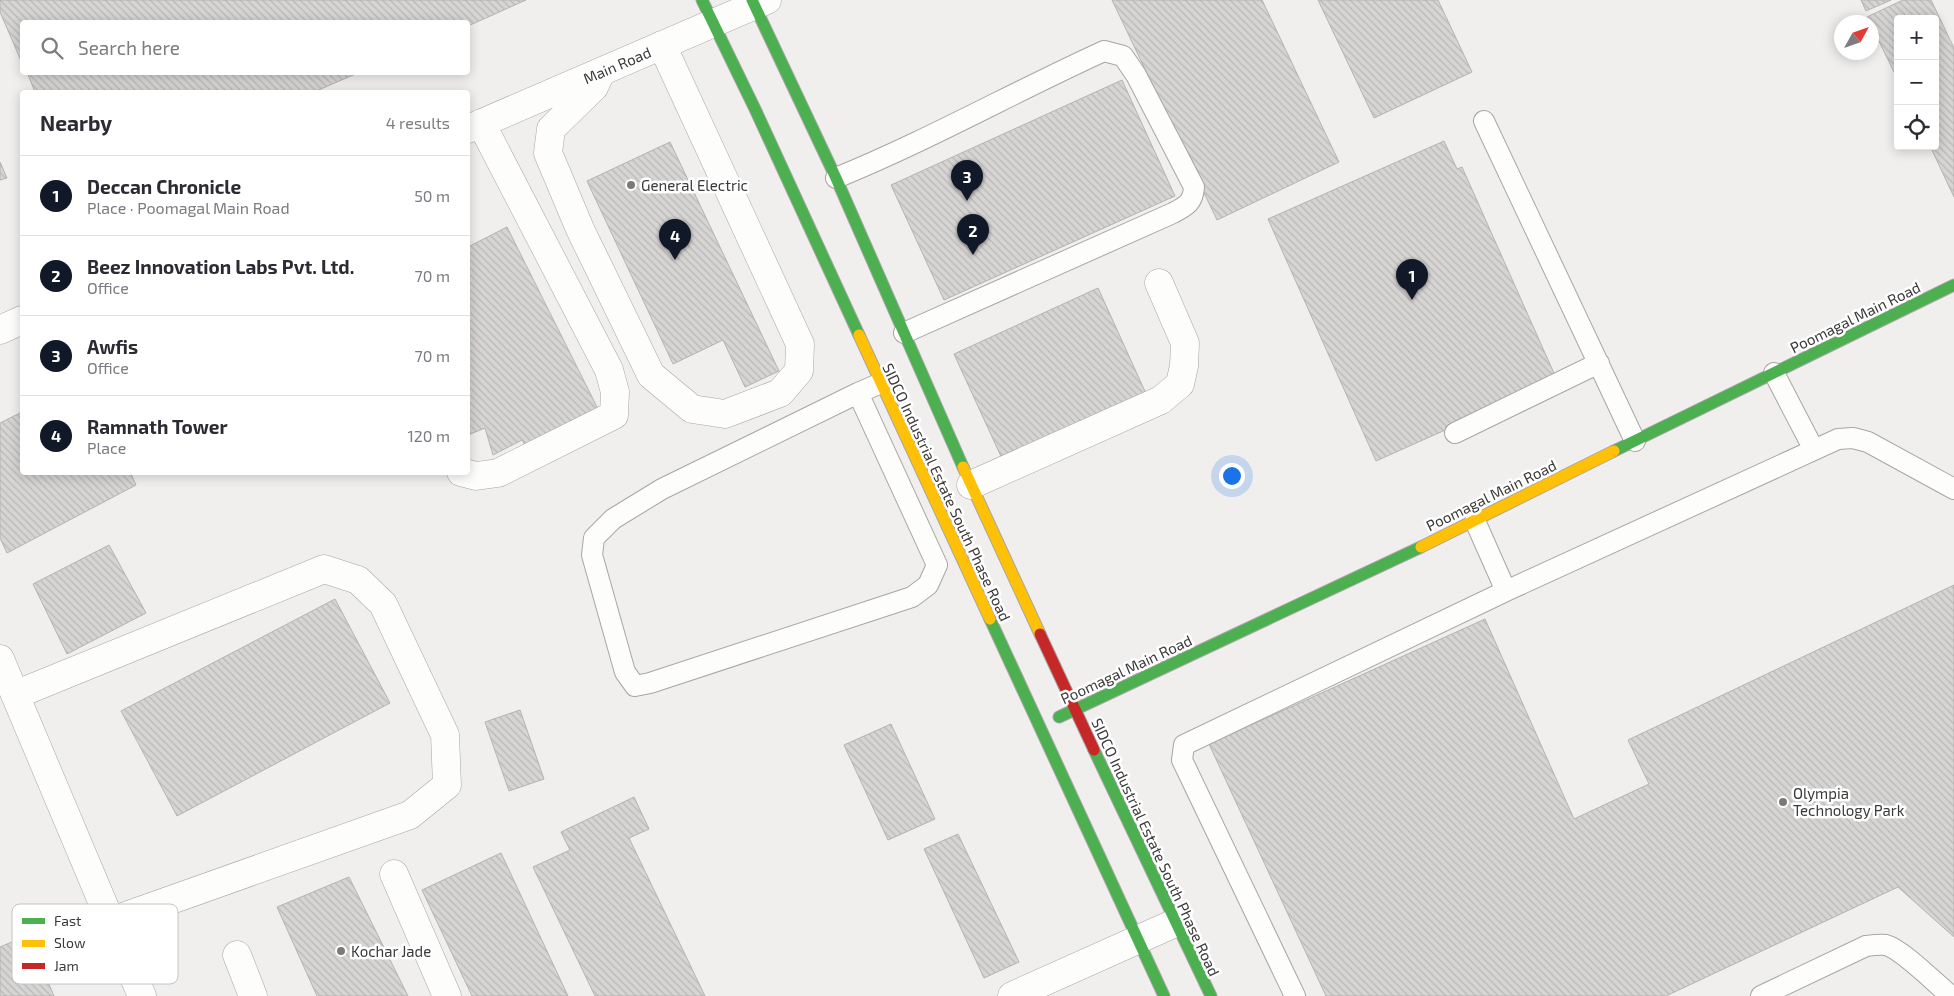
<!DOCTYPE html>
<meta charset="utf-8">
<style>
:root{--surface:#fff;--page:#f7f7f7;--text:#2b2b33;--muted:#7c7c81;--line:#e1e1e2;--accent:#111827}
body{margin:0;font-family:"Exo 2",sans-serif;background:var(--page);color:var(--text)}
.controls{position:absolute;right:15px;top:15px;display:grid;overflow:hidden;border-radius:5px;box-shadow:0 2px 12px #0003}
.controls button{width:45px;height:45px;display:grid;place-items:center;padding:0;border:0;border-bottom:1px solid var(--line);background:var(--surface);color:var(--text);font:25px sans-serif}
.compass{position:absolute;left:1834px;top:15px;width:45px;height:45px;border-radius:50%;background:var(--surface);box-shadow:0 2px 12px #0003;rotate:50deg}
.you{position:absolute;left:1231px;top:475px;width:18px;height:18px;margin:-12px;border:4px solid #fff;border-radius:50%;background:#1a73e8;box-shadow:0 0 0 8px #1a73e833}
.badge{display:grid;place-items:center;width:32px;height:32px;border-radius:50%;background:var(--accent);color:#fff;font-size:16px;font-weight:700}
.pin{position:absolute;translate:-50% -41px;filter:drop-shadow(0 1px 2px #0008)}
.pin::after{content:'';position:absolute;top:26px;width:18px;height:15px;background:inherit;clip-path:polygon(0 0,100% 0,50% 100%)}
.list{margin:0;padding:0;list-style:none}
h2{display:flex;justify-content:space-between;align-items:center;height:65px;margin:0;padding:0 20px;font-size:21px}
h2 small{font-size:16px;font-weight:400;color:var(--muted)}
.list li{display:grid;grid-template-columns:32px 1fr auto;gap:15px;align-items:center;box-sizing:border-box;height:80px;padding:0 20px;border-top:1px solid var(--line)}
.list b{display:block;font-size:19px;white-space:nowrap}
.list p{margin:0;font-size:16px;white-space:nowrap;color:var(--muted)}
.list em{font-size:16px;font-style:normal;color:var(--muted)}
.icon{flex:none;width:28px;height:28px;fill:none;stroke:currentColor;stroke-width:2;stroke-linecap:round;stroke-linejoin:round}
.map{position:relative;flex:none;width:1954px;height:996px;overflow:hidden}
.search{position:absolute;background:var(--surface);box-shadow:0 2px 12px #0003;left:20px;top:20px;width:450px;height:55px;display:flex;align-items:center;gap:12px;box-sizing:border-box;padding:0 18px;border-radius:5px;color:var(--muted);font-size:19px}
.panel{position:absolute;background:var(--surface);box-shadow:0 2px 12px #0003;left:20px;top:90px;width:450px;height:385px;border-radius:5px}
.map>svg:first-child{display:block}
.building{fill:url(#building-back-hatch);stroke:#b4b3b2}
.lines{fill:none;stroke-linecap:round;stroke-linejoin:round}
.lane-casing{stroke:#a7a6a5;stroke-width:22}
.street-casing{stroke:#a7a6a5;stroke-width:29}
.fast-casing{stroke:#a7a6a5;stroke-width:13}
.slow-casing{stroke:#a7a6a5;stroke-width:13}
.jam-casing{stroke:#a7a6a5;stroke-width:13}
.lane{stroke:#fdfdfc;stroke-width:20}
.street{stroke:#fdfdfc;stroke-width:28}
.fast{stroke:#4caf50;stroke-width:11}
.slow{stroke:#ffc107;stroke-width:11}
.jam{stroke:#c62828;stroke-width:11}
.poi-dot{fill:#7b7979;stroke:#fff;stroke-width:2}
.labels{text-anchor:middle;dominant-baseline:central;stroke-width:5;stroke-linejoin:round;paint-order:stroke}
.street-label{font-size:15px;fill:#3b3a3a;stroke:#fff}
.poi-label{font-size:15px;fill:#3b3a3a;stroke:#fff;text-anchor:start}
.key{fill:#fff;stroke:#c4c4c4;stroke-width:1}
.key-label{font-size:14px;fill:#3b3a3a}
</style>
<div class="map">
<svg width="1954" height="996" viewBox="0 0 1954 996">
<defs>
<pattern id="building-back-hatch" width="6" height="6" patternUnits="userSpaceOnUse" patternTransform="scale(1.25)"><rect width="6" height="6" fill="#d6d5d4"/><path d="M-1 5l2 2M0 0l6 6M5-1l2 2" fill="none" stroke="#b9b8b7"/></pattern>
</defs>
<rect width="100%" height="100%" fill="#f1efee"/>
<path class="building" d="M0 0H526L468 26V22H22V63L0 12Z
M1112 0H1262L1339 162 1217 220Z
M1318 0H1438L1472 72 1374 118Z
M1861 0H1891L1866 11Z
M1903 0H1931L1954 48V197L1930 146H1935V19H1898V80L1867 17Z
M27 72H360L314 92H35Z
M1122 80 1175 196 944 300 891 185Z
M1444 141 1457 169 1462 167 1557 380 1376 461 1268 219Z
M670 142 779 371 745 387 723 340 673 364 587 181Z
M0 162 7 178 0 180Z
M507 227 598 409 525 445 522 440 493 455 485 428 468 435V247Z
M1098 288 1148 398 1004 463 954 354Z
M22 412V472H130L136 485 7 553 0 538V423Z
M109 545 146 613 67 654 33 584Z
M1954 585V937L1898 887 1666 996H1326L1209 744 1485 619 1574 819 1649 784 1628 740Z
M335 599 390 703 177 816 121 711Z
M520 710 544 779 509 791 485 722Z
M891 724 935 819 888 840 844 745Z
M634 797 649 829 629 838 705 996H595L533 867 570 850 561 832Z
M958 834 1019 962 984 978 924 849Z
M501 853 568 996H472L422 890Z
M349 877 408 996H317L277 907Z
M28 935 54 996H0V947Z"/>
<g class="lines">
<defs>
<path id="lane" d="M1484 121 1635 441
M836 178C927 141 1014 92 1104 51L1123 56 1136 75 1194 187C1193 203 1186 206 1173 213L904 333
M1774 373 1814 450
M858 393 937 565 928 585 912 597 650 683 635 686 625 672 592 555 594 538 613 519 662 489 858 393 881 383
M1455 433 1599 363
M1475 521 1506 591 1838 439 1853 438 1868 442 1954 489
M1295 996 1182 760 1184 745 1506 591
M1761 996 1866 946C1873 945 1879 944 1886 945 1903 950 1936 984 1951 996"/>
<path id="street" d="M601 72 594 87 551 129 548 153 580 229 651 375 692 409 725 414 780 393 799 371 800 344 662 45
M468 129 767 0
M0 330 22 320
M461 472 476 476 498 473 614 415 615 392 609 370 481 123
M971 485 1161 400 1180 384 1184 366 1185 343 1159 283
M0 659 142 996
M15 695 324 569 358 580 383 604 445 735 447 785 410 815 109 922
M394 874 447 996
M237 955 253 996
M1012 996 1175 923"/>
<path id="fast" d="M702 0 755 109 859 335
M752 0 836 178 963 467
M1614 451 1954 285
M990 619 1164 996
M1059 717 1421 547
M1094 750 1211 996"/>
<path id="slow" d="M859 335 990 619
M963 467 1040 634
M1421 547 1614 451"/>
<path id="jam" d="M1040 634 1094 750"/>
</defs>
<use href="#lane" class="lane-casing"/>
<use href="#street" class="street-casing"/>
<use href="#fast" class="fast-casing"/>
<use href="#slow" class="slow-casing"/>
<use href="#jam" class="jam-casing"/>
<use href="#lane" class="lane"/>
<use href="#street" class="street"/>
<use href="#fast" class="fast"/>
<use href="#slow" class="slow"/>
<use href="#jam" class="jam"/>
</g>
<g class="poi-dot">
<circle cx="631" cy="185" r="5"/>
<circle cx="1783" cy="802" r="5"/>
<circle cx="341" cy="951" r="5"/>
</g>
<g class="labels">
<g class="street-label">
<text transform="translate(617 65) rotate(-23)">Main Road</text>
<text transform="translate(1855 317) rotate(-26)">Poomagal Main Road</text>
<text transform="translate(947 492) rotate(65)">SIDCO Industrial Estate South Phase Road</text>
<text transform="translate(1491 495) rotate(-26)">Poomagal Main Road</text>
<text transform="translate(1126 669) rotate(-25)">Poomagal Main Road</text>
<text transform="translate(1156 847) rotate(65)">SIDCO Industrial Estate South Phase Road</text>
</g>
<g class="poi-label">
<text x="641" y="185">General Electric</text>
<text x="1793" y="793">Olympia<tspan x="1793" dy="17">Technology Park</tspan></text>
<text x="351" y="951">Kochar Jade</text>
</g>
</g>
<rect x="12" y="904" width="166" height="80" rx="8" class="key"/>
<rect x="22" y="918" width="23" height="6" fill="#4caf50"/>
<rect x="22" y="940" width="23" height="7" fill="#ffc107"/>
<rect x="22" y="963" width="23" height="6" fill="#c62828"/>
<g class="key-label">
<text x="54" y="926">Fast</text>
<text x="54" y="948">Slow</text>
<text x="54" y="971">Jam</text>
</g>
</svg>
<div class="controls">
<button>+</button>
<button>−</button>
<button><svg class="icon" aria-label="locate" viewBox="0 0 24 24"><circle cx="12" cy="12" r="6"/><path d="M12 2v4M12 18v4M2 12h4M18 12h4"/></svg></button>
</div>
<svg class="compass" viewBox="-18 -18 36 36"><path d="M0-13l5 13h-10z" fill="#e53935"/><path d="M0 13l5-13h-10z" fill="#7c7c81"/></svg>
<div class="you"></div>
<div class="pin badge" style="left:1412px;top:300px">1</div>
<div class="pin badge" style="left:973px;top:255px">2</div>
<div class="pin badge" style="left:967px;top:201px">3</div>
<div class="pin badge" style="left:675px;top:260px">4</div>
<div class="search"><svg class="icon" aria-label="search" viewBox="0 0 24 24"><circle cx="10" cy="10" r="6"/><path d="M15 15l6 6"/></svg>Search here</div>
<section class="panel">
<h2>Nearby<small>4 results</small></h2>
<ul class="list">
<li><span class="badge">1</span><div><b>Deccan Chronicle</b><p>Place · Poomagal Main Road</p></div><em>50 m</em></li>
<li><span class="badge">2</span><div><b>Beez Innovation Labs Pvt. Ltd.</b><p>Office</p></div><em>70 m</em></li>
<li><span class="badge">3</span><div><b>Awfis</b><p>Office</p></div><em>70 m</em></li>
<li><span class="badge">4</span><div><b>Ramnath Tower</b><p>Place</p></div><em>120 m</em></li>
</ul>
</section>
</div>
